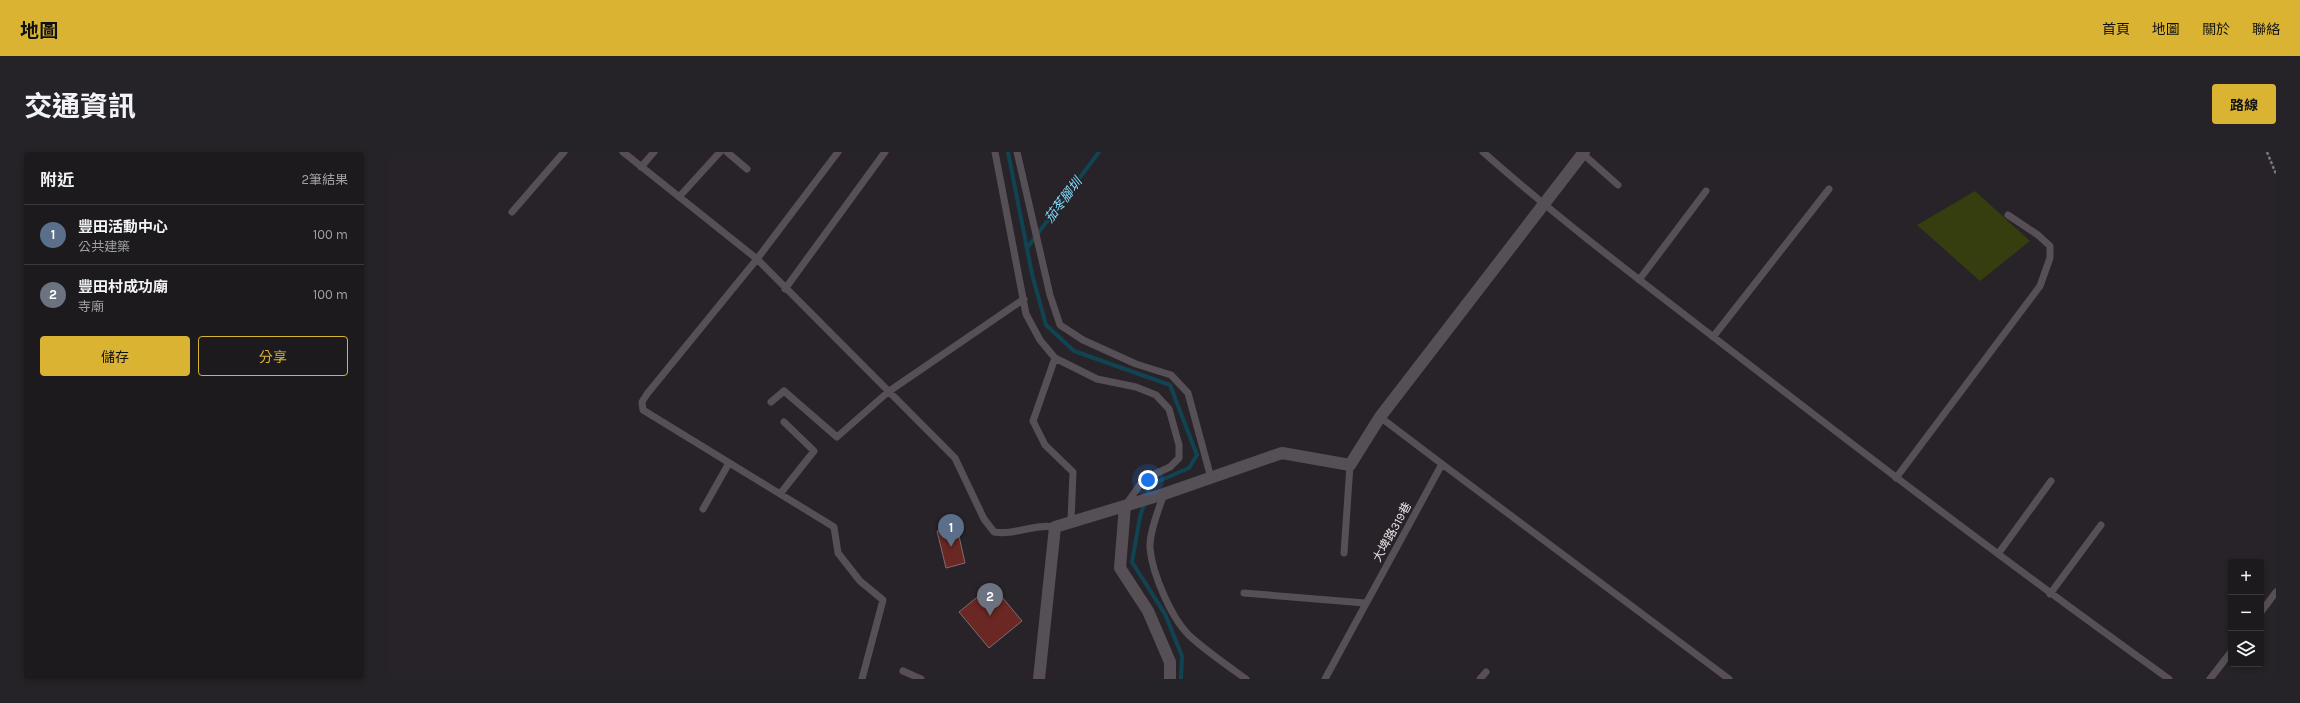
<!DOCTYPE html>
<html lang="zh-TW">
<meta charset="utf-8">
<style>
:root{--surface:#1d1a1e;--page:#252327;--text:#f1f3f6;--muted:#a0a1a4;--line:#3b383c;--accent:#dab333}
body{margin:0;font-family:Karla,"Noto Sans TC",sans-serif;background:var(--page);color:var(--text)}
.controls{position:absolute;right:12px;bottom:12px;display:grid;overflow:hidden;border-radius:4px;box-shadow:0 2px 6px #0003}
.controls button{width:36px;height:36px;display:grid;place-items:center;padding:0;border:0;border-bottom:1px solid var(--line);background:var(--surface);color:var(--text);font:20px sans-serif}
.you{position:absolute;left:760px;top:328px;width:14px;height:14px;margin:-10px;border:3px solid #fff;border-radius:50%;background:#1a73e8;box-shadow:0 0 0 6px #1a73e833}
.badge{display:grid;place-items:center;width:26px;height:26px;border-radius:50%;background:var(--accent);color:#fff;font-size:13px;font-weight:700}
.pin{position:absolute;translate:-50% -33px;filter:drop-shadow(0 1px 2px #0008)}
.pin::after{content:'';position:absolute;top:21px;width:14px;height:12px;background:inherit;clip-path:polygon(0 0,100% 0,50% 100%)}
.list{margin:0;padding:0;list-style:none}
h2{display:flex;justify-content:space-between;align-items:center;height:52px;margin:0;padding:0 16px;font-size:17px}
h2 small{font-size:13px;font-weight:400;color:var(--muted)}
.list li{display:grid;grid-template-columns:26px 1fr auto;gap:12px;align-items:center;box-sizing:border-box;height:60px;padding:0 16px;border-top:1px solid var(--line)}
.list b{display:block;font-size:15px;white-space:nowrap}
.list p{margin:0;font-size:13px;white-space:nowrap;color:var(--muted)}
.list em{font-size:13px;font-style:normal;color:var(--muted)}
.actions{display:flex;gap:8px;padding:12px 16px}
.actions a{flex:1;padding:9px 0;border:1px solid var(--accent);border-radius:4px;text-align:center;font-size:14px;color:var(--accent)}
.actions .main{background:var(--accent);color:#111}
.icon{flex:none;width:22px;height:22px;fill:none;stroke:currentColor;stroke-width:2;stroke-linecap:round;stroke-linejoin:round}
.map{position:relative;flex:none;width:1888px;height:527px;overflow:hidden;border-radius:4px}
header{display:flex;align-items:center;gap:24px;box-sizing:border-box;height:56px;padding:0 20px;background:var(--accent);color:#111}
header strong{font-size:19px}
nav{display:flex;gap:22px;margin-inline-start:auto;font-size:14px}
.intro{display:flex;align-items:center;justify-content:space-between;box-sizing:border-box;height:96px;padding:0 24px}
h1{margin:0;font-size:28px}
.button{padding:10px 18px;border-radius:4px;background:var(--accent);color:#111;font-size:14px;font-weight:700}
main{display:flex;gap:24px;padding:0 24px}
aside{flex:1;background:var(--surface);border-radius:4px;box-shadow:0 2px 6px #0003}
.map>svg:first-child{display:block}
.green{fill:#363e10}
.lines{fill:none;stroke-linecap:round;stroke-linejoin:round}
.stream{stroke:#114453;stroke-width:4}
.building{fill:#6a2723;stroke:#79706f}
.path{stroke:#7a777b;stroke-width:2.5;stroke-dasharray:3 2;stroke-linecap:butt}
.lane{stroke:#565056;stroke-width:7}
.street{stroke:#565056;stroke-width:12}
.labels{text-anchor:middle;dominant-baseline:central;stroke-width:3;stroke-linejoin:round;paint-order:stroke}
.street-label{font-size:12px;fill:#e6e3e6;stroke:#272328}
.water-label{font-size:13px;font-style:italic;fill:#7edfff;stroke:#272328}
</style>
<header>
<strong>地圖</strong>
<nav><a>首頁</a><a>地圖</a><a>關於</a><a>聯絡</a></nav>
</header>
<div class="intro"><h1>交通資訊</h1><a class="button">路線</a></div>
<main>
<aside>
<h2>附近<small>2筆結果</small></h2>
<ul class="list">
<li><span class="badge" style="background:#5c6f8a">1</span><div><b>豐田活動中心</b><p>公共建築</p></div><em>100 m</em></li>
<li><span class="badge" style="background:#6b7280">2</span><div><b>豐田村成功廟</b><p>寺廟</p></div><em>100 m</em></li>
</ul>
<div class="actions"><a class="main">儲存</a><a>分享</a></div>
</aside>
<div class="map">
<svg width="1888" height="527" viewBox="0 0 1888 527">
<rect width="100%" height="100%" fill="#272328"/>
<path class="green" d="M1587 39 1642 89 1592 129 1529 73Z"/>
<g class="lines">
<path class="stream" d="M620 0 644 122 658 173 686 199 782 233 809 303 801 316 762 333 752 365 744 410 777 462 794 504 793 527
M639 96 711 0"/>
</g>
<path class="building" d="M569 375 577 411 558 416 549 379Z
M604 433 634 469 601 496 571 460Z"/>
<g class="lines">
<path class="path" d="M1879 0 1888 22"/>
<path class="lane" d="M235 0 369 107 567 306 596 367 606 380C627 384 646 371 667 375
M339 0 359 17
M450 0 369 107 259 242 254 250 255 258 446 375 450 401 472 429 495 448 474 527
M607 0 638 162 652 188 667 206 709 227 748 235 768 243 781 257 791 293V306L782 315 756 327 737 354
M629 0 662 143 672 173 695 188 748 212 783 223 800 241 823 326
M1095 0C1181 76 1273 144 1363 214 1501 321 1639 425 1781 527
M1195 2 1230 33
M253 15 266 0
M291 45 332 0
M124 60 176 0
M1251 128 1318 39
M397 137 497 0
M1325 185 1441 37
M667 206 645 269 657 293 685 320 683 369
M383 250 396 239 449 285 500 240 636 147
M1054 312 1341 527
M1508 326 1652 134 1662 106V94L1650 83 1620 63
M392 342 426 299 396 270
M776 342C771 356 761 381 762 396 764 421 784 469 804 486 821 501 840 514 858 527
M315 357 341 311
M956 401 962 313
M1610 402 1663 329
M856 441 977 451
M1662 442 1713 373
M1873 460 1888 440
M515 519 533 527
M937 527 1054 312 992 265
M1092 527 1098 520
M1822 527 1843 500"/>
<path class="street" d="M737 354 732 416 760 459 782 510V527
M651 527 667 375 776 342 894 301 962 313 992 265 1196 0"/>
</g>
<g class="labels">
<g class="street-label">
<text transform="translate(1004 380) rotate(-61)">大埤路319巷</text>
</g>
<g class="water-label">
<text transform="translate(675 48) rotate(-53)">茄苳腳圳</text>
</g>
</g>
</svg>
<div class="controls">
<button>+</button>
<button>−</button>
<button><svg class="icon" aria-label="layers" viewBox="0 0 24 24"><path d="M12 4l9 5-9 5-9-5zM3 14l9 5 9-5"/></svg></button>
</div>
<div class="you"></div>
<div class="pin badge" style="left:563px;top:395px;background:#5c6f8a">1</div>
<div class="pin badge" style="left:602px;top:464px;background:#6b7280">2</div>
</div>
</main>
